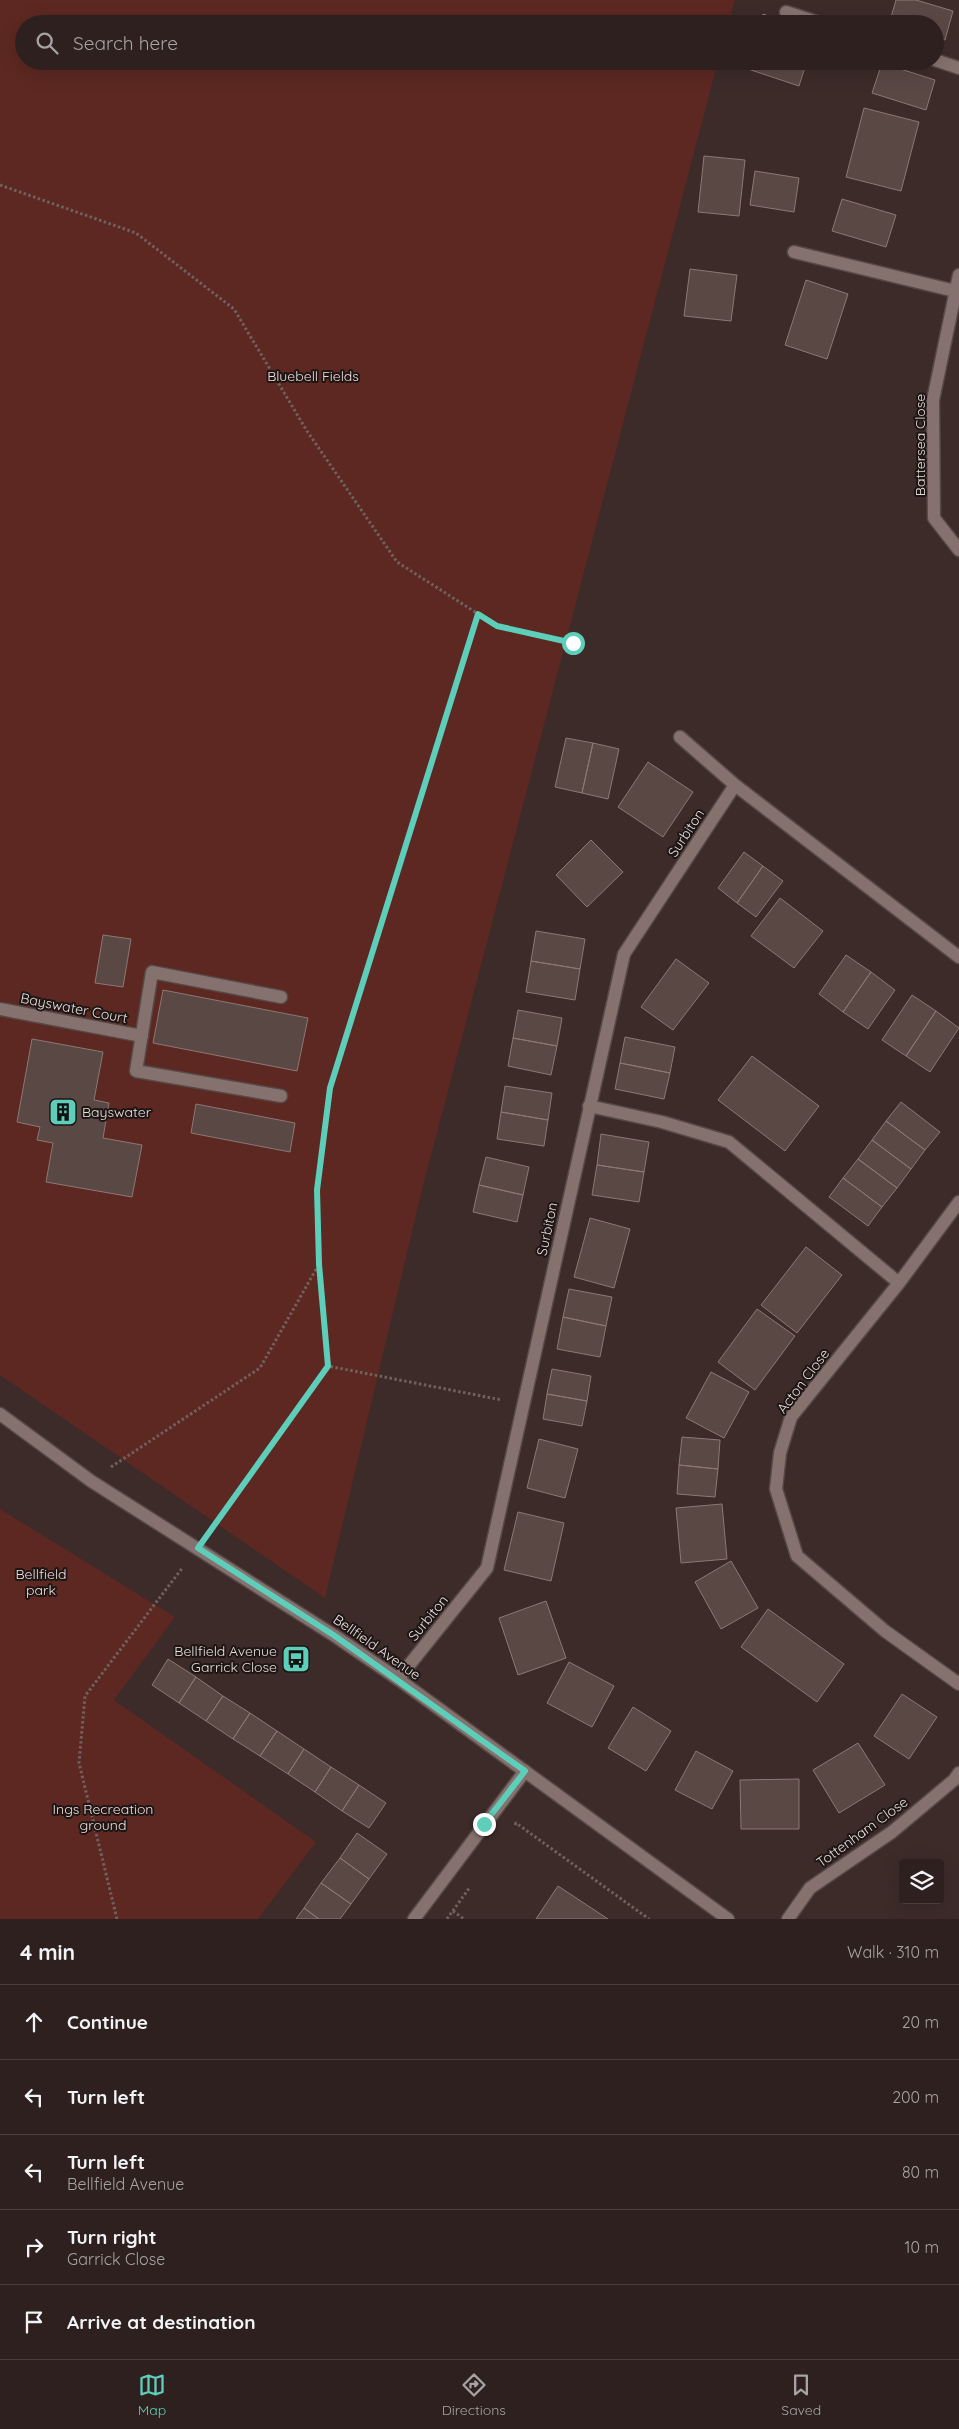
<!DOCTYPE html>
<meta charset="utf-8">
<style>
:root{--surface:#2d201f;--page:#352828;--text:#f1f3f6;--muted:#a7a3a4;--line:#483e3d;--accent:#5dceb9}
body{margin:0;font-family:Quicksand,sans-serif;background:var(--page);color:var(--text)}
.controls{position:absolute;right:15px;bottom:15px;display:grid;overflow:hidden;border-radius:5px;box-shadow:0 5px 20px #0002}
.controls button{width:45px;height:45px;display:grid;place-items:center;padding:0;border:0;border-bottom:1px solid var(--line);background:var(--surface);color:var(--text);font:25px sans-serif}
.stop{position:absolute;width:15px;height:15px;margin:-11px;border:4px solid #5dceb9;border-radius:50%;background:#fff}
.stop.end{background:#5dceb9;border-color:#fff;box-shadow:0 1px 5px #0008}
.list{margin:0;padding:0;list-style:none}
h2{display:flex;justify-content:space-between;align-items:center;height:65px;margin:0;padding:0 20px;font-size:21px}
h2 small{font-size:16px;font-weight:400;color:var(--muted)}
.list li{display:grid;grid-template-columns:32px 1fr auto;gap:15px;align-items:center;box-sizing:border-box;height:75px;padding:0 20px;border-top:1px solid var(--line)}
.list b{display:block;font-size:19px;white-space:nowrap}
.list p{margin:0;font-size:16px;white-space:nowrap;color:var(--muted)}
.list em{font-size:16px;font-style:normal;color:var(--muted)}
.icon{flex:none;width:28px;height:28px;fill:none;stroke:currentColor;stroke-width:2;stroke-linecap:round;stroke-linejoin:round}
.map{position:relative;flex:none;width:959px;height:1919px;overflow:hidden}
.search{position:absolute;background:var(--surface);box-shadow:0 5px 20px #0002;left:15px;right:15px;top:15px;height:55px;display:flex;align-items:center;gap:12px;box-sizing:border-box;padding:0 18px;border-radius:28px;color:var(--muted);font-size:19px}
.sheet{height:440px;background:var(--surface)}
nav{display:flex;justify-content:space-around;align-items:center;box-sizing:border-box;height:70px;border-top:1px solid var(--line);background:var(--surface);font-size:14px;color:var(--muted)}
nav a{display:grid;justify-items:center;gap:2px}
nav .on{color:var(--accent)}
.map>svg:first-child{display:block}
.green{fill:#5d2821}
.building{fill:#5a4845;stroke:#8c7875}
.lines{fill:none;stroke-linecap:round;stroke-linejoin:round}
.service-casing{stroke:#554846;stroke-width:15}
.minor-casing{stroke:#554846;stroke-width:15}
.tertiary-casing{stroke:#554846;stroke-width:15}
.path{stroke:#70615f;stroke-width:3;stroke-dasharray:2.5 2.5;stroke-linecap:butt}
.service{stroke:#85726e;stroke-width:12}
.minor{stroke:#85726e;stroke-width:12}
.tertiary{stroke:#85726e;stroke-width:12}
.route{stroke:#5dceb9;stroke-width:6}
.labels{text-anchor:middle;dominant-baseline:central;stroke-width:4;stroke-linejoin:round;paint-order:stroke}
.park-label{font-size:14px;fill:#f2d9d5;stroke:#1d1615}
.street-label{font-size:14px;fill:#e8dddb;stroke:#1d1615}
.poi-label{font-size:14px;fill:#e8dddb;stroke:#1d1615;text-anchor:start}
</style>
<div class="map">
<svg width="959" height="1919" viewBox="0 0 959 1919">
<rect width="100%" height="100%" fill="#3c2b29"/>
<path class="green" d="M0 0H735L728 24H24V61H718L422 1190 325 1598 0 1375Z
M0 1509 175 1617 114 1700 316 1842 258 1919H0Z"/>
<path class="building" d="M896 0H916L953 11 945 40 935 37V24H889Z
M763 14 792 24H760Z
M748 61H807L799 86 745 68Z
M882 63 935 80 926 110 872 93Z
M864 108 919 122 901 191 846 177Z
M704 156 745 160 739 216 698 212Z
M755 171 799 178 794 212 750 205Z
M842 199 896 215 886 247 832 231Z
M690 269 737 275 731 321 684 316Z
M806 280 848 294 827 359 785 345Z
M566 738 593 743 582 793 555 787Z
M593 743 619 749 608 799 582 793Z
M648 762 693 792 663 837 618 807Z
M591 840 623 872 587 907 556 875Z
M744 852 763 866 737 903 718 888Z
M763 866 783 881 756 917 737 903Z
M780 898 823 931 794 968 751 936Z
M536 931 585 939 580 969 531 961Z
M103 935 131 939 123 987 95 983Z
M846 955 871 972 843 1012 819 994Z
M676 959 709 983 673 1030 641 1007Z
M531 961 580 969 575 1000 526 992Z
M871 972 895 990 868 1029 843 1012Z
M163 990 308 1018 297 1071 153 1043Z
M912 995 936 1011 906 1056 882 1040Z
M518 1010 562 1018 557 1046 513 1038Z
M936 1011 959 1028 930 1072 906 1056Z
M625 1037 675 1047 670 1073 620 1063Z
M513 1038 557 1046 551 1075 508 1066Z
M32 1039 103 1052 94 1100 109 1103 103 1138 142 1145 132 1197 46 1182 53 1143 37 1140 40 1127 17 1122Z
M752 1056 819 1106 785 1151 718 1100Z
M620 1063 670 1073 664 1099 615 1089Z
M505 1086 552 1093 548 1120 501 1112Z
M901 1102 940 1132 925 1150 886 1121Z
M196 1104 295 1123 290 1152 191 1133Z
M501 1112 548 1120 544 1146 497 1139Z
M886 1121 925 1150 911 1169 872 1140Z
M601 1134 649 1142 644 1172 597 1165Z
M872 1140 911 1169 897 1188 858 1159Z
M486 1157 529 1167 523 1195 479 1185Z
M858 1159 897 1188 882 1207 843 1178Z
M597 1165 644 1172 639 1202 592 1195Z
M843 1178 882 1207 868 1226 829 1197Z
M479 1185 523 1195 517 1222 473 1212Z
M590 1218 630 1229 614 1288 574 1277Z
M806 1247 842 1275 797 1333 761 1305Z
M569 1289 612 1297 606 1326 563 1317Z
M757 1309 795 1336 755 1390 718 1362Z
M563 1317 606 1326 600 1357 557 1349Z
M552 1369 591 1376 587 1401 547 1394Z
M711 1372 749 1392 724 1438 686 1418Z
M547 1394 587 1401 582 1426 543 1419Z
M682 1437 720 1440 718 1469 679 1465Z
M539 1439 578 1449 565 1498 527 1488Z
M679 1465 718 1469 715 1497 677 1494Z
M722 1504 727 1559 681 1563 676 1508Z
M518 1512 564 1523 551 1581 504 1570Z
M731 1561 758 1608 721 1629 695 1582Z
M546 1601 566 1658 518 1675 499 1618Z
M768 1609 844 1664 817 1702 741 1647Z
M168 1659 196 1677 179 1703 152 1685Z
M569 1662 614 1686 592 1727 547 1703Z
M196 1677 223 1696 206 1721 179 1703Z
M902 1694 937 1717 909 1759 874 1736Z
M223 1696 250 1713 233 1739 206 1721Z
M633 1707 671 1731 646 1771 608 1748Z
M250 1713 277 1731 260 1756 233 1739Z
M277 1731 304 1749 288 1774 260 1756Z
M858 1743 885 1785 839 1813 813 1770Z
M304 1749 331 1767 315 1792 288 1774Z
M696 1751 733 1771 712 1809 675 1790Z
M331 1767 359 1785 342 1811 315 1792Z
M799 1779V1829H741L740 1780Z
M359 1785 386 1803 369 1828 342 1811Z
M357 1833 387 1854 369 1879 340 1858Z
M340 1858 369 1879 351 1904 321 1883Z
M321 1883 351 1904 340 1919H319L304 1908Z
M558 1886 608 1919H536Z
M304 1908 319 1919H296Z"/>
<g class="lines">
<defs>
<path id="service" d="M281 1096 136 1071 152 972 281 997"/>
<path id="minor" d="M786 12 823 24
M935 60 959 68
M794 252 959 292
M959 275 933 400 934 518 959 550
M680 737 735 785
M0 1009 142 1036
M589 1106 662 1122 729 1142 899 1283
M959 1202 899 1283 791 1417 780 1453 776 1489 797 1556 885 1631 959 1684
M398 1679 487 1568 624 954 735 785 959 957
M414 1919 525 1771
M788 1919 810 1888 892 1832 954 1780 959 1773"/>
<path id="tertiary" d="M0 1414 91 1481 335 1636 398 1679 728 1919"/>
</defs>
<use href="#service" class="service-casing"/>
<use href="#minor" class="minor-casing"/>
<use href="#tertiary" class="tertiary-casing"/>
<path class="path" d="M0 185 136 233 234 309 307 431 397 562 497 626 573 643
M319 1264 328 1366 502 1400
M111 1467 260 1368 319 1264 317 1190 330 1088 477 614
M211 1530 328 1366
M515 1825 516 1823 649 1919
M453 1911 464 1919
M117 1919 79 1763 85 1696 183 1567
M447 1919 470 1887"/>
<use href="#service" class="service"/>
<use href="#minor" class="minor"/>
<use href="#tertiary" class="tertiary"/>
</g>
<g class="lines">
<path class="route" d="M484 1824 525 1771 335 1636 198 1548 328 1366 319 1264 317 1190 330 1088 478 614 497 626 573 643"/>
</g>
<defs>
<symbol id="building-square" viewBox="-11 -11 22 22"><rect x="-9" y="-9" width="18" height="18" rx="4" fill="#5dceb9" stroke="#1d1615"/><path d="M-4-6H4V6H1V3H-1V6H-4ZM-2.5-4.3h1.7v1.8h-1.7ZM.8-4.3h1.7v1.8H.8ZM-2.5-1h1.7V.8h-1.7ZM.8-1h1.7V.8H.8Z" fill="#111"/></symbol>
<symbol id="bus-square" viewBox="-11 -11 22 22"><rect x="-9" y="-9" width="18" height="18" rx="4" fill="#5dceb9" stroke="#1d1615"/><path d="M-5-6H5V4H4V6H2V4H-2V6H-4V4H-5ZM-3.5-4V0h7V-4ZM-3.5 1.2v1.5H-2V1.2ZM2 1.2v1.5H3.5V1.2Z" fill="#111"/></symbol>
</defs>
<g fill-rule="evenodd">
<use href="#building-square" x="47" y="1096" width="32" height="32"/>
<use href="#bus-square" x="280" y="1643" width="32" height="32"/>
</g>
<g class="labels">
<g class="park-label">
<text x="313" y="376">Bluebell Fields</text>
<text x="41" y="1574">Bellfield<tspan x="41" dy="16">park</tspan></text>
<text x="103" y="1809">Ings Recreation<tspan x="103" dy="16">ground</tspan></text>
</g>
<g class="street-label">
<text transform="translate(920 445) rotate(-90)">Battersea Close</text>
<text transform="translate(686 833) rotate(-57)">Surbiton</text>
<text transform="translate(74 1008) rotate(11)">Bayswater Court</text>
<text transform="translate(547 1229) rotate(-78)">Surbiton</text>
<text transform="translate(803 1381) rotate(-53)">Acton Close</text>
<text transform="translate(428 1618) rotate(-51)">Surbiton</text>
<text transform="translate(377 1647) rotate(35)">Bellfield Avenue</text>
<text transform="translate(862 1832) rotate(-36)">Tottenham Close</text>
</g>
<g class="poi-label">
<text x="82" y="1112">Bayswater</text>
<text x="277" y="1651" text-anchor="end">Bellfield Avenue<tspan x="277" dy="16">Garrick Close</tspan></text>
</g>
</g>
</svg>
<div class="controls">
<button><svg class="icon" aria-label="layers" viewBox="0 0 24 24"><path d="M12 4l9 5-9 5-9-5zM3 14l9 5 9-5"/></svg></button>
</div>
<div class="stop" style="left:573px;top:643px"></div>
<div class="stop end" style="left:484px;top:1824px"></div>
<div class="search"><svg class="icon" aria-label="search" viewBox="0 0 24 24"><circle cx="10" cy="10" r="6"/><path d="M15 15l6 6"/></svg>Search here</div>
</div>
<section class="sheet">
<h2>4 min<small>Walk · 310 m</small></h2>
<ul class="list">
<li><svg class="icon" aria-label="ahead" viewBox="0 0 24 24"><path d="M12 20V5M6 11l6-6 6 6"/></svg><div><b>Continue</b></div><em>20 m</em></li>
<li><svg class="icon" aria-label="left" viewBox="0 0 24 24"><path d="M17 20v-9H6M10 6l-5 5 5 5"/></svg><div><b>Turn left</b></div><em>200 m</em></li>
<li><svg class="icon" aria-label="left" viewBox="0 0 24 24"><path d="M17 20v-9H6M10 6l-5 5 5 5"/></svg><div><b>Turn left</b><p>Bellfield Avenue</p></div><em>80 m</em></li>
<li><svg class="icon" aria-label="right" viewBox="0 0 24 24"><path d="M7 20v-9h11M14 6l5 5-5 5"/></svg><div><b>Turn right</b><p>Garrick Close</p></div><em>10 m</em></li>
<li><svg class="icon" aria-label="arrive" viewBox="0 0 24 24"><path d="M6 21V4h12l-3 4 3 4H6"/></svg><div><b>Arrive at destination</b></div></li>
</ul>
</section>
<nav>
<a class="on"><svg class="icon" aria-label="map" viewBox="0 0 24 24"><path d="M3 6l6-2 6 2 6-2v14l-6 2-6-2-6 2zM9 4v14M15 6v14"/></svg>Map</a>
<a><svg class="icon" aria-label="directions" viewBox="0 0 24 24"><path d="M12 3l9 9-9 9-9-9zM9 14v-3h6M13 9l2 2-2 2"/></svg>Directions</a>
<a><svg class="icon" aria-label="saved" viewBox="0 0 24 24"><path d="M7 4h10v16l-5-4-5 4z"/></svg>Saved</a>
</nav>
